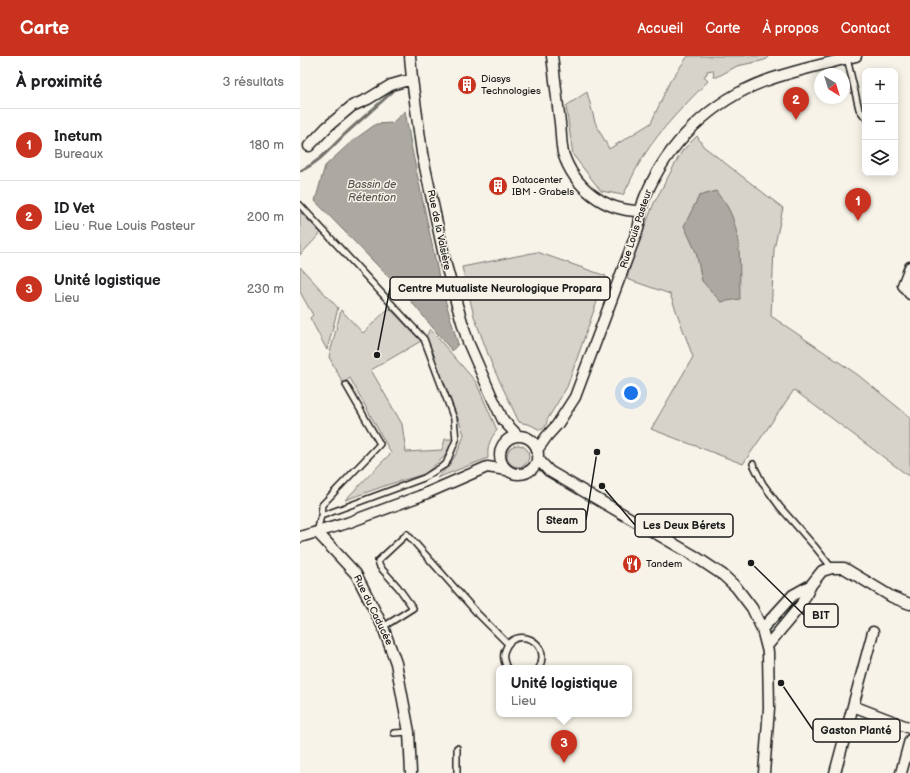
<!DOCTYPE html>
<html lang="fr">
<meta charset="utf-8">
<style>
:root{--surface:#fff;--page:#f6f6f6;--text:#202124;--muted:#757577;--line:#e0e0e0;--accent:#c8321e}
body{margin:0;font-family:"Balsamiq Sans",sans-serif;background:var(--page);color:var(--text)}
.controls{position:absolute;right:12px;top:12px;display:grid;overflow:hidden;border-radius:8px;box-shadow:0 2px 10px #0003}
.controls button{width:36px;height:36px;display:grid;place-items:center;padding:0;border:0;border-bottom:1px solid var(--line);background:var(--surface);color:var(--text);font:20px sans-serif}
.compass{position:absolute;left:514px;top:12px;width:36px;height:36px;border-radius:50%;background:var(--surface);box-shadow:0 2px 10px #0003;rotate:142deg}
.you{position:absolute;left:331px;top:337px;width:14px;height:14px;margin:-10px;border:3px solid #fff;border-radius:50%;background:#1a73e8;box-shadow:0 0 0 6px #1a73e833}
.badge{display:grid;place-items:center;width:26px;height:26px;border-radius:50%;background:var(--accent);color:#fff;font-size:13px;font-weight:700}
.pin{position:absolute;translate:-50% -33px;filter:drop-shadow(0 1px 2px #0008)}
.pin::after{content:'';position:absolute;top:21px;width:14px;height:12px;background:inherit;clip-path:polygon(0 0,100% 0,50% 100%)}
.popup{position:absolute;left:196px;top:609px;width:136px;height:52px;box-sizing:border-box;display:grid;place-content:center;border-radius:8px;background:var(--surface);filter:drop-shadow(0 1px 3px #0005);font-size:13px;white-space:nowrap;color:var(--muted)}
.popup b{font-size:15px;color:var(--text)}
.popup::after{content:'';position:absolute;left:50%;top:100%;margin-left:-8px;border:8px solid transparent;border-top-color:var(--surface)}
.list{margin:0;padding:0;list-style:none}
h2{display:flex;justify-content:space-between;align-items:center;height:52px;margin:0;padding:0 16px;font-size:17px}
h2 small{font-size:13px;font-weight:400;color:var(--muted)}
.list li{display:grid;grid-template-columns:26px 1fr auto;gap:12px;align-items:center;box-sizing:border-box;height:72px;padding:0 16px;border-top:1px solid var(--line)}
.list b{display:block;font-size:15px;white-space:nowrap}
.list p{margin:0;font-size:13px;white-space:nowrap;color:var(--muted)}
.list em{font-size:13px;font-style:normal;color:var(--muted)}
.icon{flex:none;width:22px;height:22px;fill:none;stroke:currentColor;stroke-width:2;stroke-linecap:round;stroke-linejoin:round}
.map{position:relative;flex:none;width:610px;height:717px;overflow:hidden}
header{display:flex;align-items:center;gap:24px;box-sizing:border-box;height:56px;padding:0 20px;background:var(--accent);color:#fff}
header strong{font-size:19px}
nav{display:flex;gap:22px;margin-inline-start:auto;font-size:14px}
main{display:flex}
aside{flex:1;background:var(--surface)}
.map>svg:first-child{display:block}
.green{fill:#d7d3cb;stroke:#7a7874}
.water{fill:#aca9a2;stroke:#72716c}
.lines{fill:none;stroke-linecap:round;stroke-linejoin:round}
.stream{stroke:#72716c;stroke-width:3}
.lane-casing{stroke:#1c1c1c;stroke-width:8}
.street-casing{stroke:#1c1c1c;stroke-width:13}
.lane{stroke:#f7f3e8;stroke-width:5}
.street{stroke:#f7f3e8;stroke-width:10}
.labels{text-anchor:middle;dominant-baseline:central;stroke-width:3;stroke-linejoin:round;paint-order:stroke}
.poi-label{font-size:10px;fill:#1c1c1c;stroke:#f7f3e8;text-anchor:start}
.street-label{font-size:10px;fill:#1c1c1c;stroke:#f7f3e8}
.water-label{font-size:11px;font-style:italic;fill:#565452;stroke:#f7f3e8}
.leader{fill:none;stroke:#1c1c1c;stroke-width:1.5}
.callout-dot{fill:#1c1c1c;stroke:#f7f3e8;stroke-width:1.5}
.callout{fill:#f7f3e8;stroke:#1c1c1c;stroke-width:1.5}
.callout-label{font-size:11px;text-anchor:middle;font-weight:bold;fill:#1c1c1c}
</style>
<header>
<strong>Carte</strong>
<nav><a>Accueil</a><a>Carte</a><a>À propos</a><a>Contact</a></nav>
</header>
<main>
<aside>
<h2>À proximité<small>3 résultats</small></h2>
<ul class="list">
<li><span class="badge">1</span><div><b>Inetum</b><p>Bureaux</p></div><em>180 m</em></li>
<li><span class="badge">2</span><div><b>ID Vet</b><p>Lieu · Rue Louis Pasteur</p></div><em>200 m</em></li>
<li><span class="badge">3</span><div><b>Unité logistique</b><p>Lieu</p></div><em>230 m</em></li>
</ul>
</aside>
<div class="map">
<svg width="610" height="717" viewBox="0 0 610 717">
<rect width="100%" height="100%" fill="#f7f3e8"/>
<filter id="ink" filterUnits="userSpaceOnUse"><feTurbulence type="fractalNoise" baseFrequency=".025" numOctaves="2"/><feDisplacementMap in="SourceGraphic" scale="8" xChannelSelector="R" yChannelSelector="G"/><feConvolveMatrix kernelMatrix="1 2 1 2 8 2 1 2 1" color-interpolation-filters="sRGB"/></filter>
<g filter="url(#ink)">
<path class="green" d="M388 0H468L467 3 461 5 437 10 417 21H414L413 14 407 15V18L405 19 404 21 408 25C385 49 361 72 343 101 335 113 330 127 323 139L301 135 273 99 266 50 287 36 295 66 309 93 351 67 370 25Z
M397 80 403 90 483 152 474 193 471 260 558 319 610 361V420L606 418 494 334 443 408 351 373 393 301 370 238 327 223 331 207 354 147 382 95Z
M0 156 21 177 0 199Z
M237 196 306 220 267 331 247 364C247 369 245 372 240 374L231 369 219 366 192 309 174 260 162 211Z
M0 211 38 252 27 294 10 262 13 259 0 236Z
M89 252 121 285 71 314 102 368 106 396 142 394 145 383H153L145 400 125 418 90 428 45 444 91 397 50 322 43 327 29 301 41 254 63 277Z
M130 273 176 326 197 374C190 383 187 390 188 402L137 422C151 408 159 397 164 378L126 281Z
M207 400a11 11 0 1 1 22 0a11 11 0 1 1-22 0Z"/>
<path class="water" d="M105 55 112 94 140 226 158 288 152 295 105 238 15 145 25 110 51 86 76 68 92 67Z
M416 135C419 140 424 145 427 150 443 178 439 213 440 243L421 246 402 225 396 196 384 170 399 140Z"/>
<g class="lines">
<path class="stream" d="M0 115C18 107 29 94 43 80 59 65 76 51 92 36"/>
<defs>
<path id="lane" d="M547 2 559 53 565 61
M0 149 124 283 154 363 156 384 146 408 124 422 21 460 17 476
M453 408 463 428 480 451 516 492 532 512
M21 460 22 449 80 388 46 329
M83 571 113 552 98 531 80 511 78 505 107 478 177 557 208 588
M207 612C204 606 202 600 205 594 214 569 253 585 239 612
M94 677 109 676
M157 692V717"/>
<path id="street" d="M110 0 112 23 122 97 146 209 157 249 168 286 192 341 203 364 218 380
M252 0C255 22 257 44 260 67 261 76 261 88 263 97 274 131 304 155 340 155
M9 90 27 71 52 50 68 43 91 29 112 23
M610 211 603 229 610 238
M200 399a19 19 0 1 1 38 0a19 19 0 1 1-38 0Z
M237 394 247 380 257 369 275 341 338 173C341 162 340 152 345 141 367 88 411 45 465 25 495 14 526 8 556 0
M237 402 249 415 393 499 423 519 436 531 452 552 462 573 468 596 469 652 464 717
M17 476 56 518 83 571 96 607 109 676 111 717
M0 481 47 467 120 440 187 411 207 414
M462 573 493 539 511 529
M467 590 501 549 511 529 522 515 532 512H544L592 541 610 548
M553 650 573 576
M535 717 553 650 610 672
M601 717 610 684"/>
</defs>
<use href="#lane" class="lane-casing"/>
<use href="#street" class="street-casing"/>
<use href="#lane" class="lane"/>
<use href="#street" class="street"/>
</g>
</g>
<defs>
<symbol id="building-disc" viewBox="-11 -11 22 22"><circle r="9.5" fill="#c8321e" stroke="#f7f3e8"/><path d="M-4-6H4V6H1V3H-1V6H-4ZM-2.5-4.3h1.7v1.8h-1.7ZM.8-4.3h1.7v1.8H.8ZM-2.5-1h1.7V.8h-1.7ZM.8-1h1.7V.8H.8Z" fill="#fff"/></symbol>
<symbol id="restaurant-disc" viewBox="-11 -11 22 22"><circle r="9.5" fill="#c8321e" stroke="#f7f3e8"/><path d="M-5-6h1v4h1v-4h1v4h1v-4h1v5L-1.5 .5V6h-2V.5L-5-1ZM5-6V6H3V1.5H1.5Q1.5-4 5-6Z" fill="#fff"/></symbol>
</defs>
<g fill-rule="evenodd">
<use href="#building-disc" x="156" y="18" width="22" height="22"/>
<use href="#building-disc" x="187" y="119" width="22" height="22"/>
<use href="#restaurant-disc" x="321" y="497" width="22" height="22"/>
</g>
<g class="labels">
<g class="poi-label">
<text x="181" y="23">Diasys<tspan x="181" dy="12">Technologies</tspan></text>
<text x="212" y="124">Datacenter<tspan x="212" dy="12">IBM - Grabels</tspan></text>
<text x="346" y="508">Tandem</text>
</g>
<g class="street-label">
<text transform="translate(336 173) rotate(-72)">Rue Louis Pasteur</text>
<text transform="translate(139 174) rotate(78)">Rue de la Valsière</text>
<text transform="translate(73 554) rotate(64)">Rue du Caducée</text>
</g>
<g class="water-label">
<text x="72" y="128">Bassin de<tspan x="72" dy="13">Rétention</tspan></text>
</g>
</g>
<path class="leader" d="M77 299L90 232M297 396L286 464M302 430L335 469M451 507L504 559M481 627L513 674"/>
<g class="callout-dot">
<circle cx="77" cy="299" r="4"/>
<circle cx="297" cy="396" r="4"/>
<circle cx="302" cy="430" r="4"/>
<circle cx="451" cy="507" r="4"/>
<circle cx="481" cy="627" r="4"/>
</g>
<g class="callout">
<rect x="90" y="221" width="220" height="23" rx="4"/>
<rect x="238" y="453" width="48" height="23" rx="4"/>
<rect x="335" y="458" width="98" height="23" rx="4"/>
<rect x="504" y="548" width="34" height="23" rx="4"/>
<rect x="513" y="663" width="87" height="23" rx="4"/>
</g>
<g class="callout-label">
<text x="200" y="236">Centre Mutualiste Neurologique Propara</text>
<text x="262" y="468">Steam</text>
<text x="384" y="473">Les Deux Bérets</text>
<text x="521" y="563">BIT</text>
<text x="556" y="678">Gaston Planté</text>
</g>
</svg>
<div class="controls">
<button>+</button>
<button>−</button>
<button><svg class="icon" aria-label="layers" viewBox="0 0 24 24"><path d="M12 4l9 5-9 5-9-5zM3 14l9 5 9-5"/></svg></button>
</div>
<svg class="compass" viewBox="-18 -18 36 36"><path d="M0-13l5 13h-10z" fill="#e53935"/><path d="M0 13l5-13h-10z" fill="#757577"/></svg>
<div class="you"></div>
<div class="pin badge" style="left:558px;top:165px">1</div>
<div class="pin badge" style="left:496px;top:64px">2</div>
<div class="pin badge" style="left:264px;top:707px">3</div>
<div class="popup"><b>Unité logistique</b>Lieu</div>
</div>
</main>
